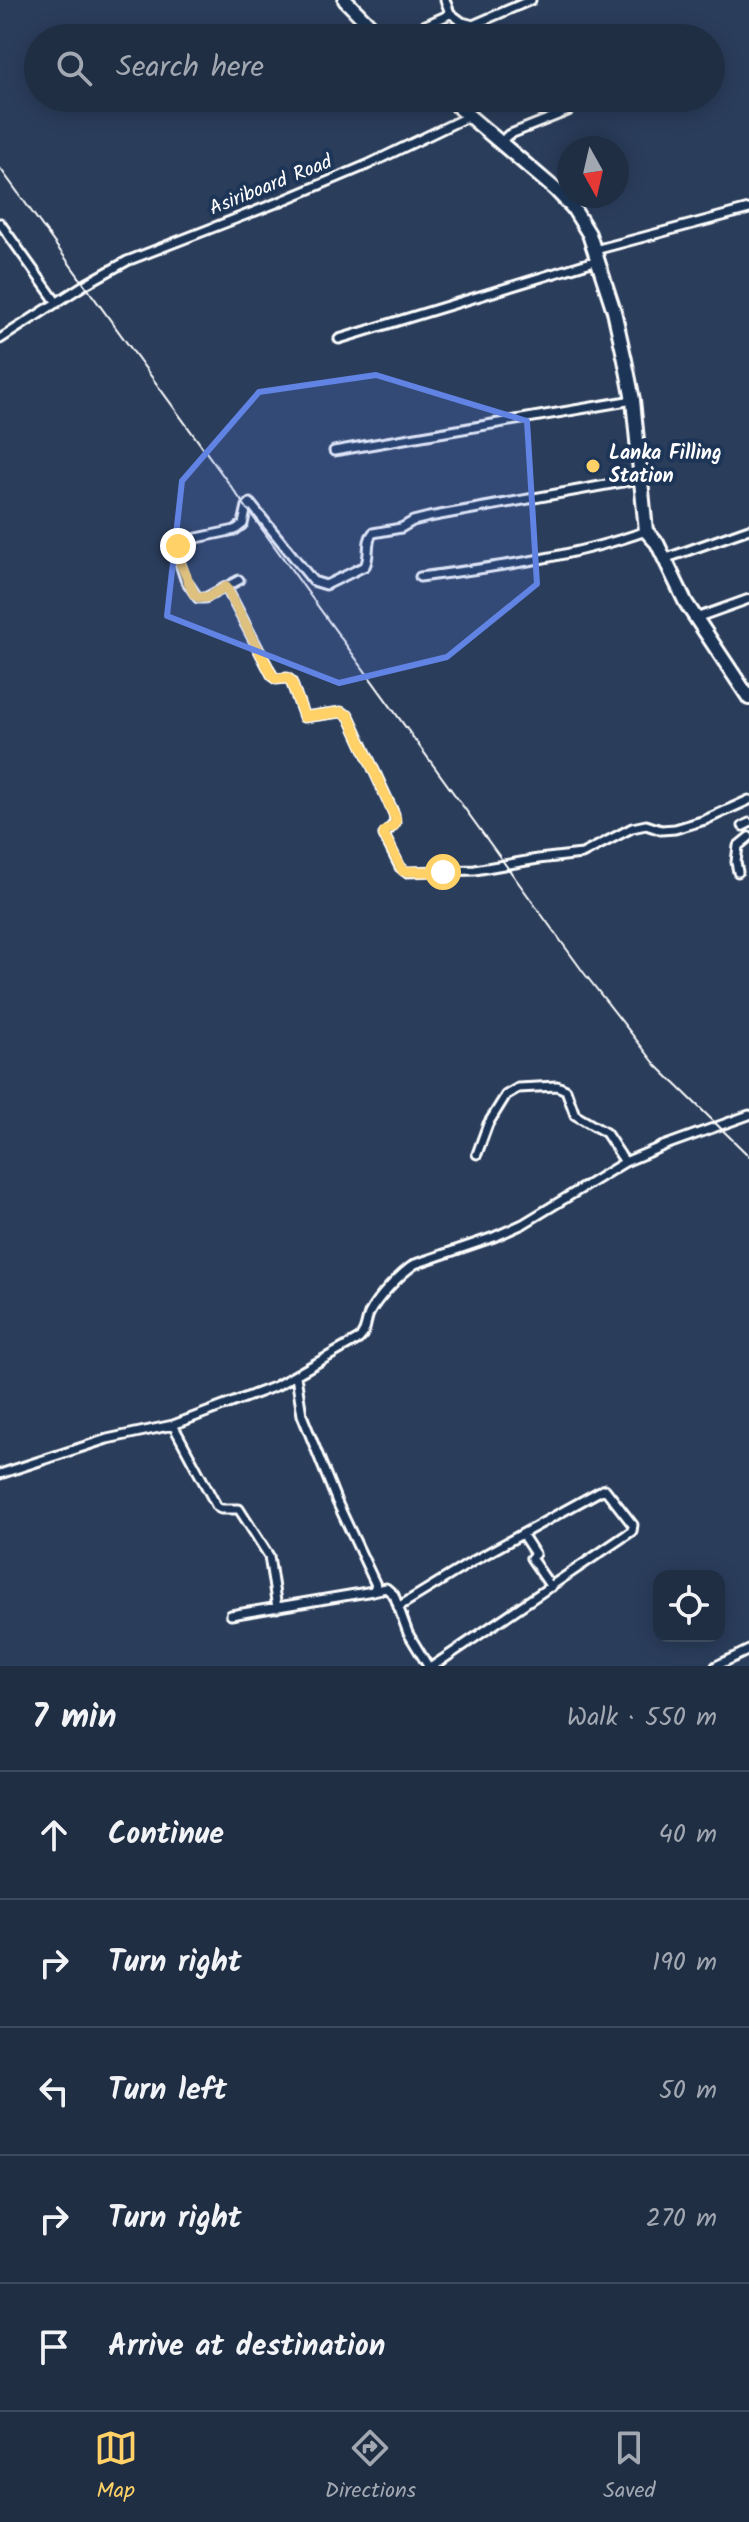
<!DOCTYPE html>
<meta charset="utf-8">
<style>
:root{--surface:#202e44;--page:#2d3a4f;--text:#f1f3f6;--muted:#a2a8b2;--line:#3d4a5d;--accent:#ffd166}
body{margin:0;font-family:Kalam,sans-serif;background:var(--page);color:var(--text)}
.controls{position:absolute;right:24px;bottom:24px;display:grid;overflow:hidden;border-radius:16px;box-shadow:0 4px 20px #0003}
.controls button{width:72px;height:72px;display:grid;place-items:center;padding:0;border:0;border-bottom:2px solid var(--line);background:var(--surface);color:var(--text);font:40px sans-serif}
.compass{position:absolute;left:557px;top:136px;width:72px;height:72px;border-radius:50%;background:var(--surface);box-shadow:0 4px 20px #0003;rotate:172deg}
.stop{position:absolute;width:24px;height:24px;margin:-18px;border:6px solid #ffd166;border-radius:50%;background:#fff}
.stop.end{background:#ffd166;border-color:#fff;box-shadow:0 2px 8px #0008}
.list{margin:0;padding:0;list-style:none}
h2{display:flex;justify-content:space-between;align-items:center;height:104px;margin:0;padding:0 32px;font-size:34px}
h2 small{font-size:26px;font-weight:400;color:var(--muted)}
.list li{display:grid;grid-template-columns:52px 1fr auto;gap:24px;align-items:center;box-sizing:border-box;height:128px;padding:0 32px;border-top:2px solid var(--line)}
.list b{display:block;font-size:30px;white-space:nowrap}
.list em{font-size:26px;font-style:normal;color:var(--muted)}
.icon{flex:none;width:44px;height:44px;fill:none;stroke:currentColor;stroke-width:2;stroke-linecap:round;stroke-linejoin:round}
.map{position:relative;flex:none;width:749px;height:1666px;overflow:hidden}
.search{position:absolute;background:var(--surface);box-shadow:0 4px 20px #0003;left:24px;right:24px;top:24px;height:88px;display:flex;align-items:center;gap:20px;box-sizing:border-box;padding:0 28px;border-radius:44px;color:var(--muted);font-size:30px}
.sheet{height:744px;background:var(--surface)}
nav{display:flex;justify-content:space-around;align-items:center;box-sizing:border-box;height:112px;border-top:2px solid var(--line);background:var(--surface);font-size:22px;color:var(--muted)}
nav a{display:grid;justify-items:center;gap:4px}
nav .on{color:var(--accent)}
.map>svg:first-child{display:block}
.lines{fill:none;stroke-linecap:round;stroke-linejoin:round}
.minor-casing{stroke:#fff;stroke-width:13}
.trunk-casing{stroke:#fff;stroke-width:18}
.minor{stroke:#1d3557;stroke-width:7}
.trunk{stroke:#1d3557;stroke-width:12}
.rail{stroke:#fff;stroke-width:2}
.route{stroke:#ffd166;stroke-width:10}
.marked{fill:#6183e4;fill-opacity:0.2;stroke:#6183e4;stroke-width:6;stroke-linejoin:round}
.poi-dot{fill:#ffd166;stroke:#1d3557;stroke-width:3}
.labels{text-anchor:middle;dominant-baseline:central;stroke-width:8;stroke-linejoin:round;paint-order:stroke}
.street-label{font-size:20px;fill:#fff;stroke:#1d3557}
.poi-label{font-size:20px;font-weight:bold;fill:#fff;stroke:#1d3557;text-anchor:start}
</style>
<div class="map">
<svg width="749" height="1666" viewBox="0 0 749 1666">
<rect width="100%" height="100%" fill="#2a3d5b"/>
<filter id="ink" filterUnits="userSpaceOnUse"><feTurbulence type="fractalNoise" baseFrequency=".0125" numOctaves="2"/><feDisplacementMap in="SourceGraphic" scale="16" xChannelSelector="R" yChannelSelector="G"/><feConvolveMatrix kernelMatrix="1 2 1 2 8 2 1 2 1" color-interpolation-filters="sRGB"/></filter>
<g filter="url(#ink)">
<g class="lines">
<defs>
<path id="minor" d="M450 13 462 22 473 25 531 0
M397 38 446 16 450 13 445 0
M501 142 508 135 568 111
M0 223 57 303
M595 250 749 209
M0 339 84 285 127 261 284 200 367 165 469 116
M339 339 598 260
M334 451 633 400
M664 559 749 529
M420 577C496 567 574 557 646 531
M239 580 205 598H198L185 579 175 548 197 538 235 530 243 524 247 506 250 503 313 581 326 585 365 566C371 555 365 542 373 533L401 528 413 521 429 517 639 479
M226 587 272 675 276 679 287 678 291 681 304 717 341 712 349 716 394 814 395 823 384 835 400 867 406 872 475 870 538 859 582 854 632 828 646 825 661 830 675 829 705 820 749 800
M696 618 749 599
M743 826 749 823
M738 872 736 862 738 846 749 837
M477 1154 488 1124 506 1095 518 1088 557 1086 566 1090 575 1115 606 1133 625 1162
M173 1425 217 1507 221 1509H239L269 1556 277 1608
M0 1474 107 1439 173 1425 276 1386 359 1339C367 1331 365 1324 369 1314 377 1298 400 1274 415 1264L494 1237 523 1224 625 1162 663 1146 749 1115
M522 1534 535 1554 531 1558 551 1587
M373 1591 386 1588 394 1595 408 1633 428 1666
M398 1607 475 1560 600 1491 605 1489 633 1525 632 1531 433 1666
M231 1615 373 1591 376 1585 337 1502 302 1415 296 1376
M716 1666 749 1650"/>
<path id="trunk" d="M345 0 382 38
M448 98 556 190 573 208 589 234 614 311 625 360 633 400 646 531 657 543 686 603 749 698"/>
</defs>
<use href="#minor" class="minor-casing"/>
<use href="#trunk" class="trunk-casing"/>
<use href="#minor" class="minor"/>
<use href="#trunk" class="trunk"/>
<path class="rail" d="M0 168 584 973 656 1065 749 1156"/>
</g>
</g>
<g class="lines" filter="url(#ink)">
<path class="route" d="M178 546 175 550 194 594C204 603 215 593 226 587L272 675 276 679 287 678 291 681 304 717 341 712 349 716 396 819 394 826 385 831 384 835 403 871 443 872"/>
</g>
<path class="marked" d="M376 375 527 421 537 584 447 657 339 683 167 616 182 481 259 392Z"/>
<circle class="poi-dot" cx="593" cy="466" r="8"/>
<g class="labels">
<g class="street-label">
<text transform="translate(271 186) rotate(-22)">Asiriboard Road</text>
</g>
<g class="poi-label">
<text x="609" y="454">Lanka Filling<tspan x="609" dy="23">Station</tspan></text>
</g>
</g>
</svg>
<div class="controls">
<button><svg class="icon" aria-label="locate" viewBox="0 0 24 24"><circle cx="12" cy="12" r="6"/><path d="M12 2v4M12 18v4M2 12h4M18 12h4"/></svg></button>
</div>
<svg class="compass" viewBox="-18 -18 36 36"><path d="M0-13l5 13h-10z" fill="#e53935"/><path d="M0 13l5-13h-10z" fill="#a2a8b2"/></svg>
<div class="stop" style="left:443px;top:872px"></div>
<div class="stop end" style="left:178px;top:546px"></div>
<div class="search"><svg class="icon" aria-label="search" viewBox="0 0 24 24"><circle cx="10" cy="10" r="6"/><path d="M15 15l6 6"/></svg>Search here</div>
</div>
<section class="sheet">
<h2>7 min<small>Walk · 550 m</small></h2>
<ul class="list">
<li><svg class="icon" aria-label="ahead" viewBox="0 0 24 24"><path d="M12 20V5M6 11l6-6 6 6"/></svg><div><b>Continue</b></div><em>40 m</em></li>
<li><svg class="icon" aria-label="right" viewBox="0 0 24 24"><path d="M7 20v-9h11M14 6l5 5-5 5"/></svg><div><b>Turn right</b></div><em>190 m</em></li>
<li><svg class="icon" aria-label="left" viewBox="0 0 24 24"><path d="M17 20v-9H6M10 6l-5 5 5 5"/></svg><div><b>Turn left</b></div><em>50 m</em></li>
<li><svg class="icon" aria-label="right" viewBox="0 0 24 24"><path d="M7 20v-9h11M14 6l5 5-5 5"/></svg><div><b>Turn right</b></div><em>270 m</em></li>
<li><svg class="icon" aria-label="arrive" viewBox="0 0 24 24"><path d="M6 21V4h12l-3 4 3 4H6"/></svg><div><b>Arrive at destination</b></div></li>
</ul>
</section>
<nav>
<a class="on"><svg class="icon" aria-label="map" viewBox="0 0 24 24"><path d="M3 6l6-2 6 2 6-2v14l-6 2-6-2-6 2zM9 4v14M15 6v14"/></svg>Map</a>
<a><svg class="icon" aria-label="directions" viewBox="0 0 24 24"><path d="M12 3l9 9-9 9-9-9zM9 14v-3h6M13 9l2 2-2 2"/></svg>Directions</a>
<a><svg class="icon" aria-label="saved" viewBox="0 0 24 24"><path d="M7 4h10v16l-5-4-5 4z"/></svg>Saved</a>
</nav>
